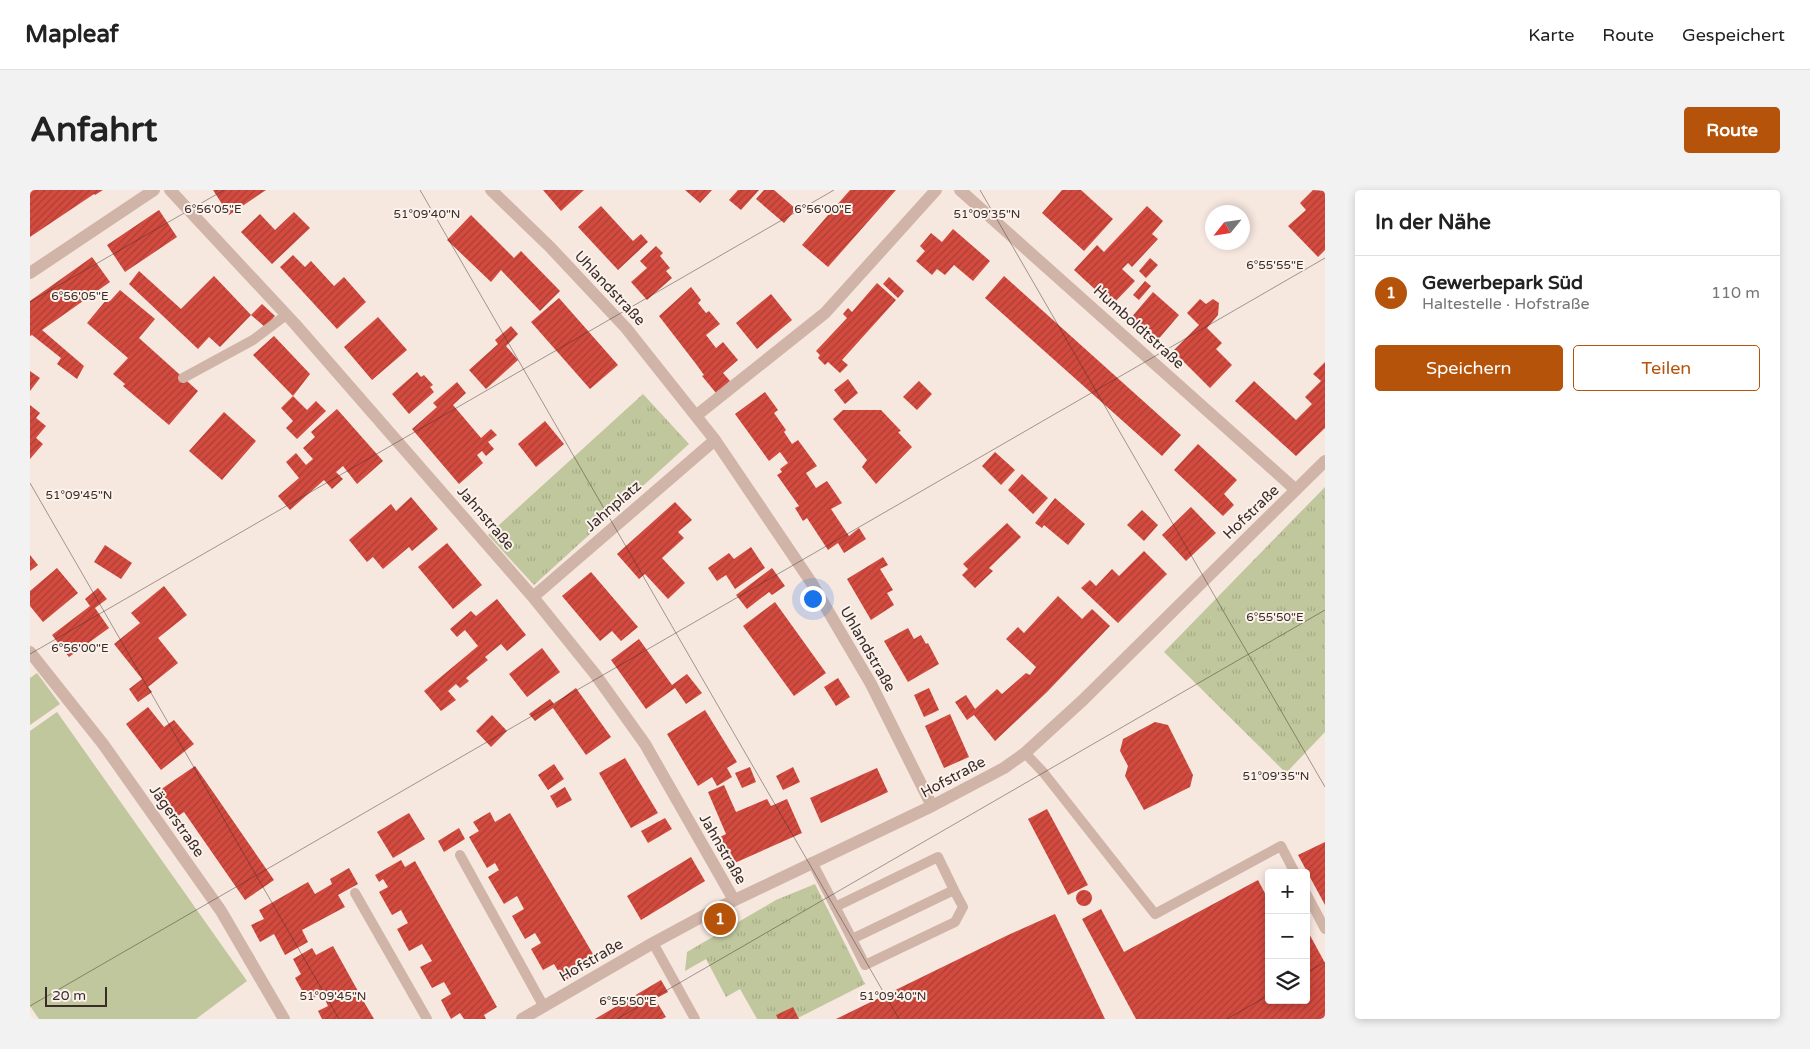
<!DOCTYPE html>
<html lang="de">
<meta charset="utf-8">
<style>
:root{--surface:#fff;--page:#f2f2f2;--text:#222;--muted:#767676;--line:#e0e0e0;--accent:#b45309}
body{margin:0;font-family:"Varela Round",sans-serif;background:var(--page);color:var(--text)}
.controls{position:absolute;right:15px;bottom:15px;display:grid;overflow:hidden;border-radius:5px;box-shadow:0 2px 8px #0003}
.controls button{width:45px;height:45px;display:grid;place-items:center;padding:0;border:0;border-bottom:1px solid var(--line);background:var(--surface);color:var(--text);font:25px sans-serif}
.compass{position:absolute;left:1175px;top:15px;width:45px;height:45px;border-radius:50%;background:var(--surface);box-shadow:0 2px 8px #0003;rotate:240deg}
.scale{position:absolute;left:15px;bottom:12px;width:62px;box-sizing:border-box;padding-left:5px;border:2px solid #3c2c29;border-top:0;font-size:14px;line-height:18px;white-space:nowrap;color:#3c2c29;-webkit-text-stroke:4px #fcf2ec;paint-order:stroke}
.you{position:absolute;left:782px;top:408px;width:18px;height:18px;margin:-12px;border:4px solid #fff;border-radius:50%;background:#1a73e8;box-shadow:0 0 0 8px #1a73e833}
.badge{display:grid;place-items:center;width:32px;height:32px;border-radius:50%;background:var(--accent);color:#fff;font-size:16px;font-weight:700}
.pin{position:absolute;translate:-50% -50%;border:2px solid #fff;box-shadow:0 1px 5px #0006}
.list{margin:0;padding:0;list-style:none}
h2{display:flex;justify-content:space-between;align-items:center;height:65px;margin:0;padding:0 20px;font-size:21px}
h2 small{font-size:16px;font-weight:400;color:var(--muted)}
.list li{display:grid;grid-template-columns:32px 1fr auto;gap:15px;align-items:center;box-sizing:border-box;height:75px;padding:0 20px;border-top:1px solid var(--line)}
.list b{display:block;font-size:19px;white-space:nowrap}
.list p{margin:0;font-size:16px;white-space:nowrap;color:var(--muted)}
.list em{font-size:16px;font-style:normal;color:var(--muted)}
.actions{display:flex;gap:10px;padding:15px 20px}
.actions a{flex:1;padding:11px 0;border:1px solid var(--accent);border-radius:5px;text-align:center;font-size:18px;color:var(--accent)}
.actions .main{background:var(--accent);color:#fff}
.icon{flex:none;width:28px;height:28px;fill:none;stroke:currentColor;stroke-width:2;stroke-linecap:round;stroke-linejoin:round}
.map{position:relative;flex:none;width:1295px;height:829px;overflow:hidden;border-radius:5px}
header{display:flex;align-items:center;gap:30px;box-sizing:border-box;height:70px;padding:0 25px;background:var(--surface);border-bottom:1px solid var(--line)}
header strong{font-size:24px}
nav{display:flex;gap:28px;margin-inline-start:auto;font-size:18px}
.intro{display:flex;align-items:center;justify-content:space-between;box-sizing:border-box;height:120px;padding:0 30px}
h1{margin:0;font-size:35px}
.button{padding:12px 22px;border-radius:5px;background:var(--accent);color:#fff;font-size:18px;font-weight:700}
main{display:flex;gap:30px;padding:0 30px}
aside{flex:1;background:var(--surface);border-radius:5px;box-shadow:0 2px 8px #0003}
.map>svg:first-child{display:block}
.grass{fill:url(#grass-tufts)}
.pitch{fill:#c0c79c}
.building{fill:url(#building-hatch)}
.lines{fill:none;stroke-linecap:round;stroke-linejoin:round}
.lane{stroke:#d0b4a8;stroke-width:10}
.street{stroke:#d0b4a8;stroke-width:12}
.ticks{fill:none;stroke:#3c2c29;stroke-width:1;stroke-opacity:0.45}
.labels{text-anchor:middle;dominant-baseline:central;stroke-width:4;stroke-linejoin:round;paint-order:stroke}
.street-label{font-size:15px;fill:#3c2c29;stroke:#fcf2ec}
.ticks-label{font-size:12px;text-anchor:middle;fill:#3c2c29;stroke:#fcf2ec;stroke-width:4;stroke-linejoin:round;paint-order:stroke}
</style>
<header>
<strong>Mapleaf</strong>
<nav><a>Karte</a><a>Route</a><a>Gespeichert</a></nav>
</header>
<div class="intro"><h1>Anfahrt</h1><a class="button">Route</a></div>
<main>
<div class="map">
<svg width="1295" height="829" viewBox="0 0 1295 829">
<defs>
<pattern id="grass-tufts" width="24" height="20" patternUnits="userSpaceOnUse" patternTransform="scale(1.25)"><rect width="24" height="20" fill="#c0c79c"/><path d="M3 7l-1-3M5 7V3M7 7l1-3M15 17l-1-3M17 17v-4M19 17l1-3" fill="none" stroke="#a6ab86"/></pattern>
<pattern id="building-hatch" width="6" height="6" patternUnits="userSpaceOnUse" patternTransform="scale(1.25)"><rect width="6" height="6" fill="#d34a3f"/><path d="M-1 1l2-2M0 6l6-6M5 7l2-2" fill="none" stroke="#ac3e35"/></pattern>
</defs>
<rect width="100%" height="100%" fill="#f6e7df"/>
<path class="grass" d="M613 204 659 254 504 395 458 345Z
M1295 297V542L1256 583 1134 462Z
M785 694 835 794 766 829H727L710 799 696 807 676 769 655 781 657 762 746 710Z"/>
<path class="pitch" d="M7 483 30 514 0 535V488Z
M27 522 217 791 166 829H9L0 816V541Z"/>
<path class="building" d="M0 0H73L65 5 64 4 0 47Z
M183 0H236L199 25Z
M513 0H554L531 21Z
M655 0H682L670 13Z
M708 0H729L711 20 699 10Z
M734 0H744L766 19 754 33 726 9Z
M820 0H866L798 77 772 55Z
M1032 0H1051L1083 29 1054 61 1012 23Z
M1283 0 1295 1V60L1288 67 1258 36 1276 20 1270 13Z
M571 16 603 51 611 44 618 52 588 80 548 37Z
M1117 16 1133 31 1122 44 1128 49 1102 77 1098 73 1092 79 1105 91 1082 115 1044 80 1067 55 1074 62Z
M129 20 147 47 95 82 77 55Z
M264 22 280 38 242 74 211 42 230 24 245 40Z
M441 25 484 68 491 61 530 101 510 121 471 80 461 92 417 50Z
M923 39 960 71 943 91 924 75 915 85 907 79 902 85 886 71 895 61 890 56 901 43 912 52Z
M626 56 633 63 630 66 640 78 636 81 642 88 617 110 601 92 617 78 610 71Z
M263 65 275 77 281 71 304 96 314 87 336 112 307 139 250 77Z
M62 67 80 92 12 140 54 176 47 189 27 174 31 168 2 145 0 146V111Z
M1120 68 1128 75 1116 88 1109 81Z
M109 81 151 119 184 86 221 125 190 157 179 147 168 159 99 94Z
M974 86 1151 245 1132 266 955 108Z
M859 87 874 101 868 108 853 94Z
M1115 91 1121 96 1109 110 1103 105Z
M847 93 866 110 812 170 818 175 810 183 798 172 795 175 788 168 790 165 786 161 817 128 813 124 818 118 822 122Z
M661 97 671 110 668 113 676 123 679 121 690 134 676 145 686 158 693 152 708 170 693 183 700 191 686 203 672 186 674 185 666 174 629 126Z
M90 100 125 129 109 148 168 201 139 235 93 196 95 194 83 184 98 168 57 133 77 109 80 111Z
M1123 102 1149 125 1126 152 1100 129Z
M741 104 762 130 727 159 706 133Z
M529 108 588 175 560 199 501 132Z
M1170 109 1176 114 1183 109 1189 113 1188 125 1177 138 1192 153 1186 159 1202 175 1180 198 1143 161 1169 135 1157 123Z
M232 114 245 126 235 137 221 125Z
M348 127 377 160 342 190 314 157Z
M481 136 488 144 476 156 488 170 456 199 439 180 468 154 465 150Z
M244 146 280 184 263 206 277 220 286 211 296 221 267 249 256 238 263 231 251 218 263 206 223 165Z
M1295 172V238L1266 266 1205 211 1224 191 1266 230 1282 214 1275 207 1291 191 1283 184Z
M0 181 10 188 0 201Z
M387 182 391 187 394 185 403 195 400 197 404 202 379 224 362 204Z
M818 189 828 203 815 214 804 200Z
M889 191 902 204 887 220 873 207Z
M427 192 436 203 423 215 451 248 461 239 467 245 458 252 464 259 456 266 452 261 447 265 453 273 429 294 382 239 407 217 403 213Z
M735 202 748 220 744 223 756 240 754 242 762 254 768 250 787 276 776 283 786 298 797 291 812 313 801 319 819 346 829 338 836 349 814 363 808 353 798 360 777 328 773 331 765 318 769 316 747 285 752 282 750 279 758 273 750 262 739 271 705 224Z
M0 215 10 223 6 228 16 236 6 248 13 254 0 269Z
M307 219 353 271 327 294 313 276 306 282 313 289 302 299 294 290 260 320 248 306 269 288 256 272 266 263 276 275 283 269 273 258 285 247 281 242Z
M813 220H851L871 241 868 242 882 257 846 294 832 277 837 270 803 229Z
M194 222 226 251 192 290 159 261Z
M515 231 534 254 506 277 488 254Z
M1168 254 1207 290 1194 304 1204 315 1193 326 1144 280Z
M965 262 985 280 971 295 952 276Z
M992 284 1018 308 1003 324 978 300Z
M381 307 408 339 382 361 379 357 353 379 343 367 337 372 319 350 361 314 366 321Z
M1025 308 1055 334 1038 355 1014 335 1012 338 1005 333Z
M645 312 662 330 648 342 654 348 632 368 655 393 638 409 615 384 609 389 587 364Z
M1161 317 1186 343 1156 371 1132 345Z
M1112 320 1128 335 1114 351 1097 335Z
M977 333 991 347 959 378 963 381 945 398 932 385 938 379 933 374Z
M417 353 452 395 423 419 388 377Z
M75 355 102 373 91 389 64 372Z
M721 357 735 378 705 399 696 385 687 391 678 378 699 363 704 369Z
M1114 361 1137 384 1088 433 1051 398 1060 390 1066 396 1082 379 1089 386Z
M0 365 8 375 0 381Z
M853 367 858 375 850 379 863 400 857 403 864 415 841 430 817 389Z
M27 378 48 403 13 432 0 416V401Z
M742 378 755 396 742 405 739 402 717 419 706 405Z
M561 382 608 437 591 451 582 441 570 451 532 406Z
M134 396 157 425 128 448 148 473 118 497 122 502 108 512 99 499 112 489 84 454 110 433 101 423Z
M68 398 77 409 65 418 79 438 39 467 22 445 60 416 55 409Z
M1028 406 1052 429 1062 419 1080 436 1017 502 965 551 944 525 937 530 925 512 936 505 945 519 967 499 972 504 996 483 1000 485 1006 477 976 449 988 437 994 443Z
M467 409 496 445 477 461 471 454 455 467 458 470 436 488 439 491 430 498 426 494 418 501 426 510 411 521 394 501 448 456 435 440 427 447 420 439 441 421 446 426Z
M745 412 796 483 764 506 713 436Z
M878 438 884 449 891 445 896 454 898 453 909 474 878 492 854 451Z
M609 449 642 495 657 484 672 503 656 514 645 498 616 519 581 470Z
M512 458 530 482 497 507 479 484Z
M808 488 820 507 806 516 794 497Z
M546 498 581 547 556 565 523 518 505 531 499 524 520 509 524 514Z
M899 498 909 520 894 527 884 505Z
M118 517 134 537 144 530 164 554 131 580 96 534Z
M675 520 707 572 697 578 702 587 687 596 682 587 668 596 637 544Z
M920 524 939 567 914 578 895 536Z
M462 525 477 541 461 557 446 541Z
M1125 532 1138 535 1163 585 1160 597 1114 620 1095 586 1098 576 1090 561 1093 549Z
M595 568 628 623 601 638 569 583Z
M524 574 534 589 518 600 508 585Z
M165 576 244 690 215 710 154 622 148 626 130 600Z
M720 577 726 592 712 598 705 583Z
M763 577 770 592 753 600 746 586Z
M847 578 858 602 791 633 780 608Z
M694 595 706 622 737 609 741 616 757 609 772 643 700 675 688 648 696 644 678 602Z
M535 597 542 610 527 618 520 606Z
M1017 619 1058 695 1038 705 998 629Z
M460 622 465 632 480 623 563 764 548 773 552 781 536 790 532 783 530 784 524 774 513 780 501 759 511 753 505 743 495 749 482 726 494 719 487 706 474 714 458 687 469 680 465 673 457 678 439 647 449 641 443 632Z
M379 623 395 649 363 668 347 642Z
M635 628 642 639 618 653 611 641Z
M429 638 435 649 414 662 408 651Z
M1295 652V715L1268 665Z
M661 667 675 691 611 730 597 706Z
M371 670 375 677 385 671 467 817 454 825 456 829H434L430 823 421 829 411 810 421 804 414 792 402 798 390 777 402 771 392 754 379 761 367 739 378 733 371 720 362 725 349 702 358 697 353 689 349 692 345 685Z
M319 678 328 694 308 705 315 717 272 740 278 752 255 765 244 744 230 752 221 735 234 729 229 720 278 692 285 704 302 694 300 689Z
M1228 690 1239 711V810H1276V738L1295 773V829H1106L1052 729 1071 719 1094 762Z
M1046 708a8 8 0 1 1 16 0a8 8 0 1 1-16 0Z
M1025 724 1075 829H806L976 746Z
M303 756 334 812 344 829H292L288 821 298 816 292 803 278 811 265 788 271 784 263 769 282 758 286 765Z
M631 790 638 802 625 809 636 827 632 829H565Z
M763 817 769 829H748L746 825Z"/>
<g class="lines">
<path class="lane" d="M153 188 223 150 256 125
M995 563 1013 582 1125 724 1251 656 1265 683
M430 665 514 817
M782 672 822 749 924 700 908 667 805 717
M325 703 397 829
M1276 703 1295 739
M822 749 835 775 925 732 933 717 924 700
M623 753 665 829"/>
<path class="street" d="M140 0 265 134 503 407 565 484 615 554 704 710
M461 0 520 57 596 138 685 250 781 392 841 494 902 616
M930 0 1266 300
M0 83 124 0
M667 225 795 123 906 0
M503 407 685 250
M0 462 73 554 191 721 254 829
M492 829 623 753 686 719 902 616 974 578 995 563 1053 510 1295 271"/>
</g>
<path class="ticks" d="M390 0 869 829M950 0 1295 597M0 112 194 0M0 293 309 829M0 464 804 0M1276 783 1295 772M0 816 1295 68M587 829 1295 420M1197 829 1239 805"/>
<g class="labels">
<g class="street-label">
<text transform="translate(580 98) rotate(47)">Uhlandstraße</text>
<text transform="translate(1109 137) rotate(42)">Humboldtstraße</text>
<text transform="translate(583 316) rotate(-41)">Jahnplatz</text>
<text transform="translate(1221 322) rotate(-44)">Hofstraße</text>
<text transform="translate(456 328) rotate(49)">Jahnstraße</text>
<text transform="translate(838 459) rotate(60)">Uhlandstraße</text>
<text transform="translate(923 587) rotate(-28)">Hofstraße</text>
<text transform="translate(147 631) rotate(55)">Jägerstraße</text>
<text transform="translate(693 659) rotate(60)">Jahnstraße</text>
<text transform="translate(561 770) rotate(-30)">Hofstraße</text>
</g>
</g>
<g class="ticks-label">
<text x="183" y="23">6°56'05"E</text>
<text x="793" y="23">6°56'00"E</text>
<text x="397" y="28">51°09'40"N</text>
<text x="957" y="28">51°09'35"N</text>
<text x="1245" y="79">6°55'55"E</text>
<text x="50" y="110">6°56'05"E</text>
<text x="49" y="309">51°09'45"N</text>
<text x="1245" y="431">6°55'50"E</text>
<text x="50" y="462">6°56'00"E</text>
<text x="1246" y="590">51°09'35"N</text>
<text x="303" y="810">51°09'45"N</text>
<text x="863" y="810">51°09'40"N</text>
<text x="598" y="815">6°55'50"E</text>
</g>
</svg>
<div class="controls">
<button>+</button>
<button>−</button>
<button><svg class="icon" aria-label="layers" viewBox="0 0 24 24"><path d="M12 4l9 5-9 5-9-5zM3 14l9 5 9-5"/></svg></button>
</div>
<svg class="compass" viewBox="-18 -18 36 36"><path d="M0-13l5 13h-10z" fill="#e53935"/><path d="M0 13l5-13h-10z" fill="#767676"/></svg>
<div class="scale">20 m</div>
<div class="you"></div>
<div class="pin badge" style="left:690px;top:729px">1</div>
</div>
<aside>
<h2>In der Nähe<small></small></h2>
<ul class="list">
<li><span class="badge">1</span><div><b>Gewerbepark Süd</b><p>Haltestelle · Hofstraße</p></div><em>110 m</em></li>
</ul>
<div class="actions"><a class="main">Speichern</a><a>Teilen</a></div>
</aside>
</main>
